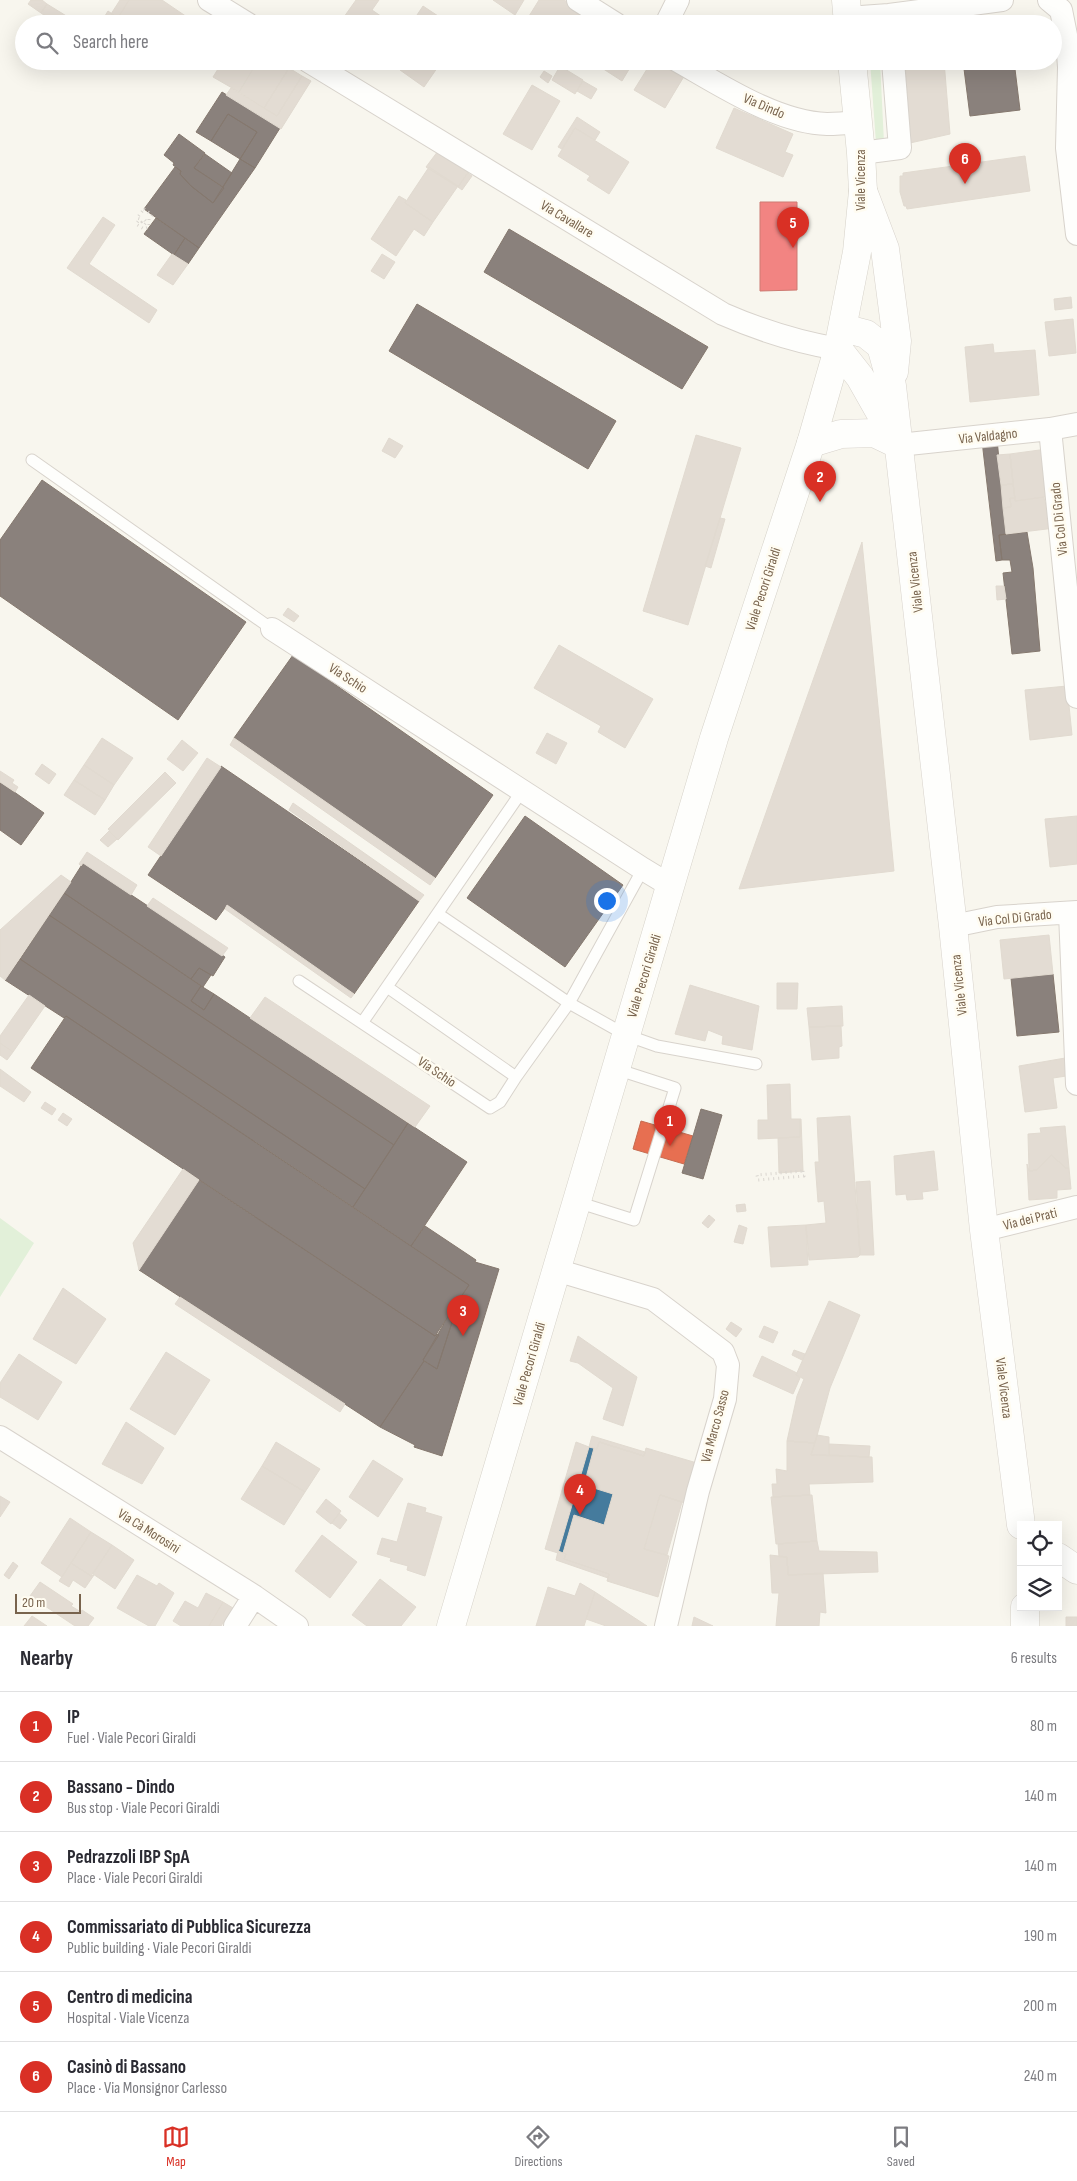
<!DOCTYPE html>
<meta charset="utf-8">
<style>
:root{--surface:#fff;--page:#f7f7f7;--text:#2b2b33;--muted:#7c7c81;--line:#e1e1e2;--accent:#d93025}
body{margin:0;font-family:"Sofia Sans Condensed",sans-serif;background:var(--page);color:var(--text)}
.controls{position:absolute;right:15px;bottom:15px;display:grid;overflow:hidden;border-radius:0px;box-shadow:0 5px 20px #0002}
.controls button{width:45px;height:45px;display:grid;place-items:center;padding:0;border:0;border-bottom:1px solid var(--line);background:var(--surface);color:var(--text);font:25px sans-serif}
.scale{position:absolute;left:15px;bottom:12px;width:66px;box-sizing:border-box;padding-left:5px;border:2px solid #78634d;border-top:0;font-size:14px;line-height:18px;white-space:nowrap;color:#78634d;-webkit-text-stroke:4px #fffcf1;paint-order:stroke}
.you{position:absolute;left:606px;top:900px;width:18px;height:18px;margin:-12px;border:4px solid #fff;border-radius:50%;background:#1a73e8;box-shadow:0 0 0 8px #1a73e833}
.badge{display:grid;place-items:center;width:32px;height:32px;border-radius:50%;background:var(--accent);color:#fff;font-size:16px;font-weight:700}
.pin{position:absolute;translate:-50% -41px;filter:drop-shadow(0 1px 2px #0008)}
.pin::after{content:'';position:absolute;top:26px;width:18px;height:15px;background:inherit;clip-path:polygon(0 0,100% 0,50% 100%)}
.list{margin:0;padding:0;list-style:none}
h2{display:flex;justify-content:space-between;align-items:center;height:65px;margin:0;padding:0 20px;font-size:21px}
h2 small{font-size:16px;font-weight:400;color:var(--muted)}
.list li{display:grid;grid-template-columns:32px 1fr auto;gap:15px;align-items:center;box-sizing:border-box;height:70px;padding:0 20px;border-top:1px solid var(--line)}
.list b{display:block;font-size:19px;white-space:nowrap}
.list p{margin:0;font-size:16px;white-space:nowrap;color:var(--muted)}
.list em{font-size:16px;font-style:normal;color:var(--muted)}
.icon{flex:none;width:28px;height:28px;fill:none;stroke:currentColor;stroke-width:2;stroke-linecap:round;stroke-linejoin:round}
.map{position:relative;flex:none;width:1077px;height:1626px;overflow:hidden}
.search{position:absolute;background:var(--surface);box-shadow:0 5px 20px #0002;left:15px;right:15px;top:15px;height:55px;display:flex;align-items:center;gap:12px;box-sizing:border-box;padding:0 18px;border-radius:28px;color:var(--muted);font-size:19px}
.sheet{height:485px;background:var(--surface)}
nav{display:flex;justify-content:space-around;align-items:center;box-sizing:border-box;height:70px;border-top:1px solid var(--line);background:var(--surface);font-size:14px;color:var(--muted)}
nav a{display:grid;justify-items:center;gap:2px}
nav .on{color:var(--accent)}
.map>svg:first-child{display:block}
.green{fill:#e2f0d9}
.shops{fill:#e76f51;stroke:#c66b50}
.health{fill:#f28482;stroke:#cd7a72}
.public{fill:#457b9d;stroke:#547485}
.industry{fill:#8a817c;stroke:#85786e}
.building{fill:#e3dcd3;stroke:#e1dad0}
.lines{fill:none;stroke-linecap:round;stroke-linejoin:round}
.service-casing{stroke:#d8d3cc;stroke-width:13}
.minor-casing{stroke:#d8d3cc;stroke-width:24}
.tertiary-casing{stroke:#d8d3cc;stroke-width:29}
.secondary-casing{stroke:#d6d2c9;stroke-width:29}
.path{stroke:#dad6d0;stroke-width:3;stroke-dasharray:1 4;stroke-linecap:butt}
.service{stroke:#fefefc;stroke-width:11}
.minor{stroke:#fefefc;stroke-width:22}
.tertiary{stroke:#fefefc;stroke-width:28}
.secondary{stroke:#fefefc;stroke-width:28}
.labels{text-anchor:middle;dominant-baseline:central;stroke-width:5;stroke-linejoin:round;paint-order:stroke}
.street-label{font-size:14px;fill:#78634d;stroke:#fffcf1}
</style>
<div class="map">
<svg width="1077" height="1626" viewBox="0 0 1077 1626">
<rect width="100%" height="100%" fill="#f8f6ee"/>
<path class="green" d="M870 61H880L884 143H876Z
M0 1218 34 1243 0 1297Z"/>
<path class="shops" d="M641 1121 693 1136 684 1164 633 1149Z"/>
<path class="health" d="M760 202H797V290L760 291Z"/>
<path class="public" d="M589 1447 594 1448 584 1485 613 1494 604 1525 574 1515 563 1553 558 1551Z"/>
<path class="industry" d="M963 61H1014L1020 110 970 116Z
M222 92 280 128 255 168 240 159 257 132 228 114 211 141 196 132Z
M228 114 257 132 240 159 211 141Z
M179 134 205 153 194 168 224 188 213 203 191 186 180 174 181 171 173 165 174 163 164 155Z
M205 154 232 173 223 187 194 168Z
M240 159 255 168 199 248 144 209 175 167 181 171 180 174 191 186 213 203Z
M156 218 185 238 174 255 144 234Z
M509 229 708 347 682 389 484 272Z
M185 238 199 248 188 264 174 255Z
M417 304 616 421 588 469 389 351Z
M997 439 1006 534 999 535 1002 560 996 561 982 441Z
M42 480 246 622 178 720 0 596V540Z
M1027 532 1033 568 1040 651 1012 654 1003 573 1012 572 1010 560H1002L999 535Z
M293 655 493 795 435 878 234 738Z
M221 766 419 901 354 994 227 905 216 920 148 875Z
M0 782 44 813 21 845 0 830Z
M525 816 623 885 565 967 467 898Z
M83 863 225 957 213 976 199 968 191 979 64 893Z
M64 893 201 986 191 1001 204 1010 214 994 408 1123 394 1145 49 915Z
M49 915 394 1145 365 1189 20 959Z
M20 959 365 1189 353 1207 66 1016 64 1018 5 980Z
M199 968 211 975 203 987 191 979Z
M1053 974 1059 1032 1017 1036 1011 978Z
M201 986 214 994 204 1010 191 1001Z
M66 1016 469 1285 435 1336 31 1068Z
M701 1109 722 1115 703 1179 682 1173Z
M408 1123 467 1162 411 1246 353 1207Z
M199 1180 435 1336 437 1334 439 1335 423 1360 424 1361 380 1427 139 1270Z
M425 1226 476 1260 475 1262 499 1269 442 1456 414 1447 415 1445 380 1427 424 1361 437 1369 456 1310 453 1308 469 1285 411 1246Z
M453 1308 456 1310 437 1369 423 1360Z"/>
<path class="building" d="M31 0H42L47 4 41 13 28 4Z
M120 0H129L118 18 111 14Z
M129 0H162L187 17 182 24H116L115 23Z
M356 0H379L372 10 388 21 386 24H339Z
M493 0H524L515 15Z
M539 0H564L595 20 592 24H531L526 21Z
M47 4 68 17 64 24H57L41 13Z
M423 6 450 24H437L425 16 420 24H411Z
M108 11 118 18 115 23 116 24H100Z
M425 16 437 24H420Z
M223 61H258L239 92 213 77Z
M258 61H279L289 68 264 108 239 92Z
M406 61H442L424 87 400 70Z
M591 61H634L622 81Z
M652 61H655L683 78 665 108 634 90Z
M905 61H944L950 134 910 143Z
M560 66 583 80 575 94 552 80Z
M289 68 302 76 277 116 264 108Z
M544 71 552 76 548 83 540 77Z
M302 76 311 81 281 129 226 95 231 88 277 116Z
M583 81 597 89 591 99 577 91Z
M532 85 560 101 532 150 503 134Z
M734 108 793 134 785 152 793 155 783 177 716 148Z
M577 117 600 132 595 140 575 128 562 149 558 147Z
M575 128 629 162 609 194 587 180 590 176 558 156Z
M438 151 468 172 458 187 426 167Z
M1025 156 1030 191 907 209 906 206H904L900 192V176H903V173Z
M429 167 458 186 433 222 405 203Z
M468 173 472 176 462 190 458 187Z
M399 196 406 200 405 203 433 222 424 236 414 229 396 256 371 239Z
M103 217 115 225 89 264 157 310 149 323 67 268Z
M172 254 188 264 173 285 157 275Z
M382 254 395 262 384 279 371 271Z
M1071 297 1072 308 1055 310 1054 299Z
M1073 319 1076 353 1049 356 1045 322Z
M993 344 994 353 1035 350 1039 395 970 402 965 347Z
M696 435 741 448 688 625 643 611Z
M389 438 403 446 395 458 382 451Z
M1047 449 1052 496 1015 501 1010 454Z
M1010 454 1013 484 1001 485 997 455Z
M1013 484 1015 498H1010L1011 507 1003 508 1001 485Z
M1044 497 1045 503 1052 502 1055 528 1006 534 1003 508 1011 507 1010 498H1015V501Z
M720 518 725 519 711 568 705 566Z
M862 542 894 871 739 889Z
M996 586H1004L1006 599 997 600Z
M288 608 299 616 294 622 283 615Z
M559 645 653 699 625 748 598 732 601 726 534 688Z
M1067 686 1072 735 1030 740 1025 690Z
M547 733 567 743 556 764 536 753Z
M102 738 133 758 114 785 84 765Z
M234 738 435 878 430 885 230 745Z
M182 740 198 753 183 771 167 759Z
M207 758 221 767 161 856 148 847Z
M42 764 56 774 49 784 35 774Z
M84 765 114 785 105 800 74 780Z
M0 771 14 780 12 783 18 787 15 792 0 782Z
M165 772 176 783 118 840 108 829Z
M74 780 105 800 95 815 64 795Z
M293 803 424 895 419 901 289 810Z
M1077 816V864L1050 867 1045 819Z
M109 831 117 839 108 847 100 840Z
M87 852 137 885 131 895 83 863 81 866 79 864Z
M61 875 71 882 5 980 0 976V930Z
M153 898 228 948 222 956 147 906Z
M227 905 354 994 351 998 225 909Z
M1049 935 1053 974 1004 979 1000 940Z
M777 983H798L797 1009H777Z
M690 985 759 1006 752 1050 722 1044 723 1036 708 1030 705 1041 675 1034Z
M29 995 45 1006 13 1052 0 1043V1036Z
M265 997 430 1106 415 1127 250 1018Z
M842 1006 843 1026 809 1027 807 1008Z
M841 1026 842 1046 839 1047V1058L812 1060 809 1027Z
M0 1043 13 1052 7 1060 0 1055Z
M1071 1057 1073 1075 1053 1078 1057 1108 1025 1112 1019 1066Z
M0 1069 31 1092 24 1102 0 1086Z
M790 1084 791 1119H800V1137L758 1139V1120H768L767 1085Z
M45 1102 56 1109 52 1115 41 1108Z
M63 1113 72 1119 67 1126 58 1120Z
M850 1116 860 1255 858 1257 809 1260 806 1225 826 1223 824 1201 818 1202 815 1162H819L817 1118Z
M800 1119H801L803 1171 779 1173 778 1138 800 1137Z
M1065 1126 1069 1168H1066L1051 1155 1037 1170 1029 1171 1028 1134 1041 1133 1040 1128Z
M934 1151 938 1190 922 1192 923 1199 907 1200 906 1194 896 1195 894 1156Z
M1051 1155 1066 1168H1069L1071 1189 1057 1190V1198L1029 1200 1027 1164 1029 1171 1037 1170Z
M183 1169 199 1180 139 1270 133 1243Z
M870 1181 874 1255H860L856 1182Z
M745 1204 746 1211 737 1212 736 1205Z
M709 1215 715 1220 708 1228 702 1223Z
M739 1225 747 1228 743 1244 734 1242Z
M806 1225 808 1265 771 1267 768 1227Z
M63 1288 106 1319 76 1364 33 1339Z
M180 1297 345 1404 340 1412 175 1304Z
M829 1301 860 1315 830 1388 815 1443 787 1441 797 1396 804 1379 796 1375Z
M731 1322 742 1329 736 1337 726 1329Z
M764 1326 778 1332 773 1343 759 1337Z
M578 1336 637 1377 623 1426 603 1419 613 1388 578 1363 570 1361Z
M794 1350 805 1354 802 1360 792 1355Z
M166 1352 210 1380 175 1435 130 1409Z
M19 1354 62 1382 38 1420 0 1397V1383Z
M762 1356 797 1373 796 1375 800 1378 793 1394 753 1376Z
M126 1422 164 1448 142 1484 102 1464Z
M817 1435 829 1437V1455H811Z
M592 1436 645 1452 644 1456 599 1442 597 1449 589 1447Z
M787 1441 815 1443 811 1455 872 1457 873 1482 809 1484 810 1495 773 1497 772 1484H777L776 1469 787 1471Z
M276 1442 320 1469 305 1492 262 1466Z
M576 1442 589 1447 558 1553 545 1549Z
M599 1442 644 1456 646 1448 697 1463 685 1503 660 1495 644 1549 669 1556 658 1597 607 1581 609 1574 564 1559 566 1554 563 1553 574 1515 604 1525 613 1494 584 1485 594 1448 597 1449Z
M829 1444 870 1446 869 1457 829 1455Z
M373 1460 403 1479 378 1517 349 1497Z
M262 1466 305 1492 284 1525 241 1499Z
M660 1495 682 1502 667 1555 644 1549Z
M812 1495 817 1541 776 1544 771 1497Z
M0 1496 10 1502 0 1517Z
M326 1499 341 1511 331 1524 316 1512Z
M408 1503 426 1508 425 1512 442 1517 425 1576 407 1570 408 1566 390 1561 391 1558 377 1554 382 1538 397 1542Z
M339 1513 347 1520 340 1529 332 1523Z
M70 1518 91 1532 62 1577 41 1563Z
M91 1532 112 1545 91 1576 71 1563Z
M322 1535 357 1562 330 1598 295 1571Z
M817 1541 819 1551 877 1552 878 1572 788 1575 787 1557H779L778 1544Z
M112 1545 134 1560 115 1589 93 1574Z
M558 1551 566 1554 564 1559 609 1574 608 1578 556 1560Z
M770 1555 787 1557 788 1575 823 1573 826 1613 820 1612 819 1626H776L779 1593H772Z
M13 1562 18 1566 9 1579 4 1575Z
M71 1563 91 1576 94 1575 85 1588 73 1580 69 1587 59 1581Z
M137 1575 157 1586 159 1583 174 1593 155 1626H149L117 1608Z
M380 1579 416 1607 401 1626H367L352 1615Z
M40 1582 73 1604 71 1606 81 1612 82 1610 94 1618 88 1626H75L30 1596Z
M580 1583 595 1592 584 1626H536L548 1587 575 1596Z
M595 1592 647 1626H606L586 1619Z
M206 1593 223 1602 209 1626H181L173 1621 185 1601 198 1608Z
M223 1602 233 1608 221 1626H209Z
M32 1616 47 1626H24Z
M694 1617 713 1626H692Z
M1066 1617H1077V1626H1066Z"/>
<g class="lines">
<defs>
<path id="service" d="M32 460 272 629
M643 869 569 1003 626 1035 657 1046 756 1064
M299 981 490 1108 500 1102 516 1077
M387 987 516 1077 569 1003 438 914
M362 1023 522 791
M577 1202 634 1220 675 1088 616 1069"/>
<path id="minor" d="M209 0 248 24
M578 0 616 24
M1049 0 1061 10 1067 40 1069 67 1067 148 1077 234
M847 18 889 15 1002 0
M666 24 678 0
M308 61 723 314C762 331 797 342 838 349
M678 61C720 85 778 123 827 124 837 124 848 123 858 122
M861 153 900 148 893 61
M1050 429 1077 697
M899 445 1050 429 1077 424
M272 629 643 869 671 886
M1070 913 1077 1084
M953 926 997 917 1077 912
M984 1230 1077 1207
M556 1270 653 1299 723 1352 728 1365 725 1399 698 1491 666 1626
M0 1437 254 1596 297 1626
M235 1626 254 1596"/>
<path id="tertiary" d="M863 191 885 249 897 341 894 372
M843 328 866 334 881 346 892 386 953 926 984 1230 1021 1525
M838 349 860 377 894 437
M811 443 841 434 874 433 899 445
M1058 1557 1077 1570
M1025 1607V1626"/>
<path id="secondary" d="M846 0 848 24
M451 1626 714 738 811 443 838 349 857 252 863 191 861 153 852 61"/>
</defs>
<use href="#service" class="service-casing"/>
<use href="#minor" class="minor-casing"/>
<use href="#tertiary" class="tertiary-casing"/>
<use href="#secondary" class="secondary-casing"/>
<path class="path" d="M144 209 152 215 149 219V227L144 229 136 224 140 219 137 218Z
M145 220 147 222 144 225 142 222Z
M803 1171 804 1176 758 1180 757 1175Z"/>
<use href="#service" class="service"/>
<use href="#minor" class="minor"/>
<use href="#tertiary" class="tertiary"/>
<use href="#secondary" class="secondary"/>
</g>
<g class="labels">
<g class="street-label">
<text transform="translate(764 106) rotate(23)">Via Dindo</text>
<text transform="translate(860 180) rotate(-90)">Viale Vicenza</text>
<text transform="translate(567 219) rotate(31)">Via Cavallare</text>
<text transform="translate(988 436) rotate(-6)">Via Valdagno</text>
<text transform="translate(1059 519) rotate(-96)">Via Col Di Grado</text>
<text transform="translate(915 582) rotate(-96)">Viale Vicenza</text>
<text transform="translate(763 589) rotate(-72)">Viale Pecori Giraldi</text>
<text transform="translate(348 678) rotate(33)">Via Schio</text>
<text transform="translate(1015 918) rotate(-6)">Via Col Di Grado</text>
<text transform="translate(644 976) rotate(-73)">Viale Pecori Giraldi</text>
<text transform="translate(959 985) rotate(-96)">Viale Vicenza</text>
<text transform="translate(437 1072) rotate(34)">Via Schio</text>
<text transform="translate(1030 1219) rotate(-14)">Via dei Prati</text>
<text transform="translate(529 1364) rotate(-74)">Viale Pecori Giraldi</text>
<text transform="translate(1004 1388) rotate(83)">Viale Vicenza</text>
<text transform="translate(715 1426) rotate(-75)">Via Marco Sasso</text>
<text transform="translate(149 1531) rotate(32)">Via Cà Morosini</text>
</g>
</g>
</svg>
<div class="controls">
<button><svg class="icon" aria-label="locate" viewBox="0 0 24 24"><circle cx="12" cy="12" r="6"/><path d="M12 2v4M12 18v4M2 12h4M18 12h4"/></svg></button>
<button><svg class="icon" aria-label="layers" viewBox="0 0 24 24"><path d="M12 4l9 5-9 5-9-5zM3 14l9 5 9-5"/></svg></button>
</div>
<div class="scale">20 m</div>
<div class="you"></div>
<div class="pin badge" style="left:670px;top:1146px">1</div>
<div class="pin badge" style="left:820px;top:502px">2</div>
<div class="pin badge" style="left:463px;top:1336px">3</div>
<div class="pin badge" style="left:580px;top:1515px">4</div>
<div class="pin badge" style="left:793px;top:248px">5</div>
<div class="pin badge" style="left:965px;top:184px">6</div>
<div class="search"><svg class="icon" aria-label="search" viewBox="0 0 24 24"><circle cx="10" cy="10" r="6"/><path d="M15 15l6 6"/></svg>Search here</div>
</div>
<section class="sheet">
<h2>Nearby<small>6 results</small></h2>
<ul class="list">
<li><span class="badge">1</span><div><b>IP</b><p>Fuel · Viale Pecori Giraldi</p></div><em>80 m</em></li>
<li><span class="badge">2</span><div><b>Bassano - Dindo</b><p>Bus stop · Viale Pecori Giraldi</p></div><em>140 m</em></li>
<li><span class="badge">3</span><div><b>Pedrazzoli IBP SpA</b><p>Place · Viale Pecori Giraldi</p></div><em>140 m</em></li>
<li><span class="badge">4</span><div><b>Commissariato di Pubblica Sicurezza</b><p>Public building · Viale Pecori Giraldi</p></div><em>190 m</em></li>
<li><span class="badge">5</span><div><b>Centro di medicina</b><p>Hospital · Viale Vicenza</p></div><em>200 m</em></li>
<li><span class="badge">6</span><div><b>Casinò di Bassano</b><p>Place · Via Monsignor Carlesso</p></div><em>240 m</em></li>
</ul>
</section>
<nav>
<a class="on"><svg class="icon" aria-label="map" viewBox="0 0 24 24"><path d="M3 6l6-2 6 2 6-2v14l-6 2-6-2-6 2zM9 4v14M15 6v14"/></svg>Map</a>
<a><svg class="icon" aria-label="directions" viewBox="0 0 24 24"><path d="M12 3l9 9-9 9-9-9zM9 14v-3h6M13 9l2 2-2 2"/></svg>Directions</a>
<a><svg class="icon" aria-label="saved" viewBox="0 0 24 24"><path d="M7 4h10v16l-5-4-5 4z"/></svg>Saved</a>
</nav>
